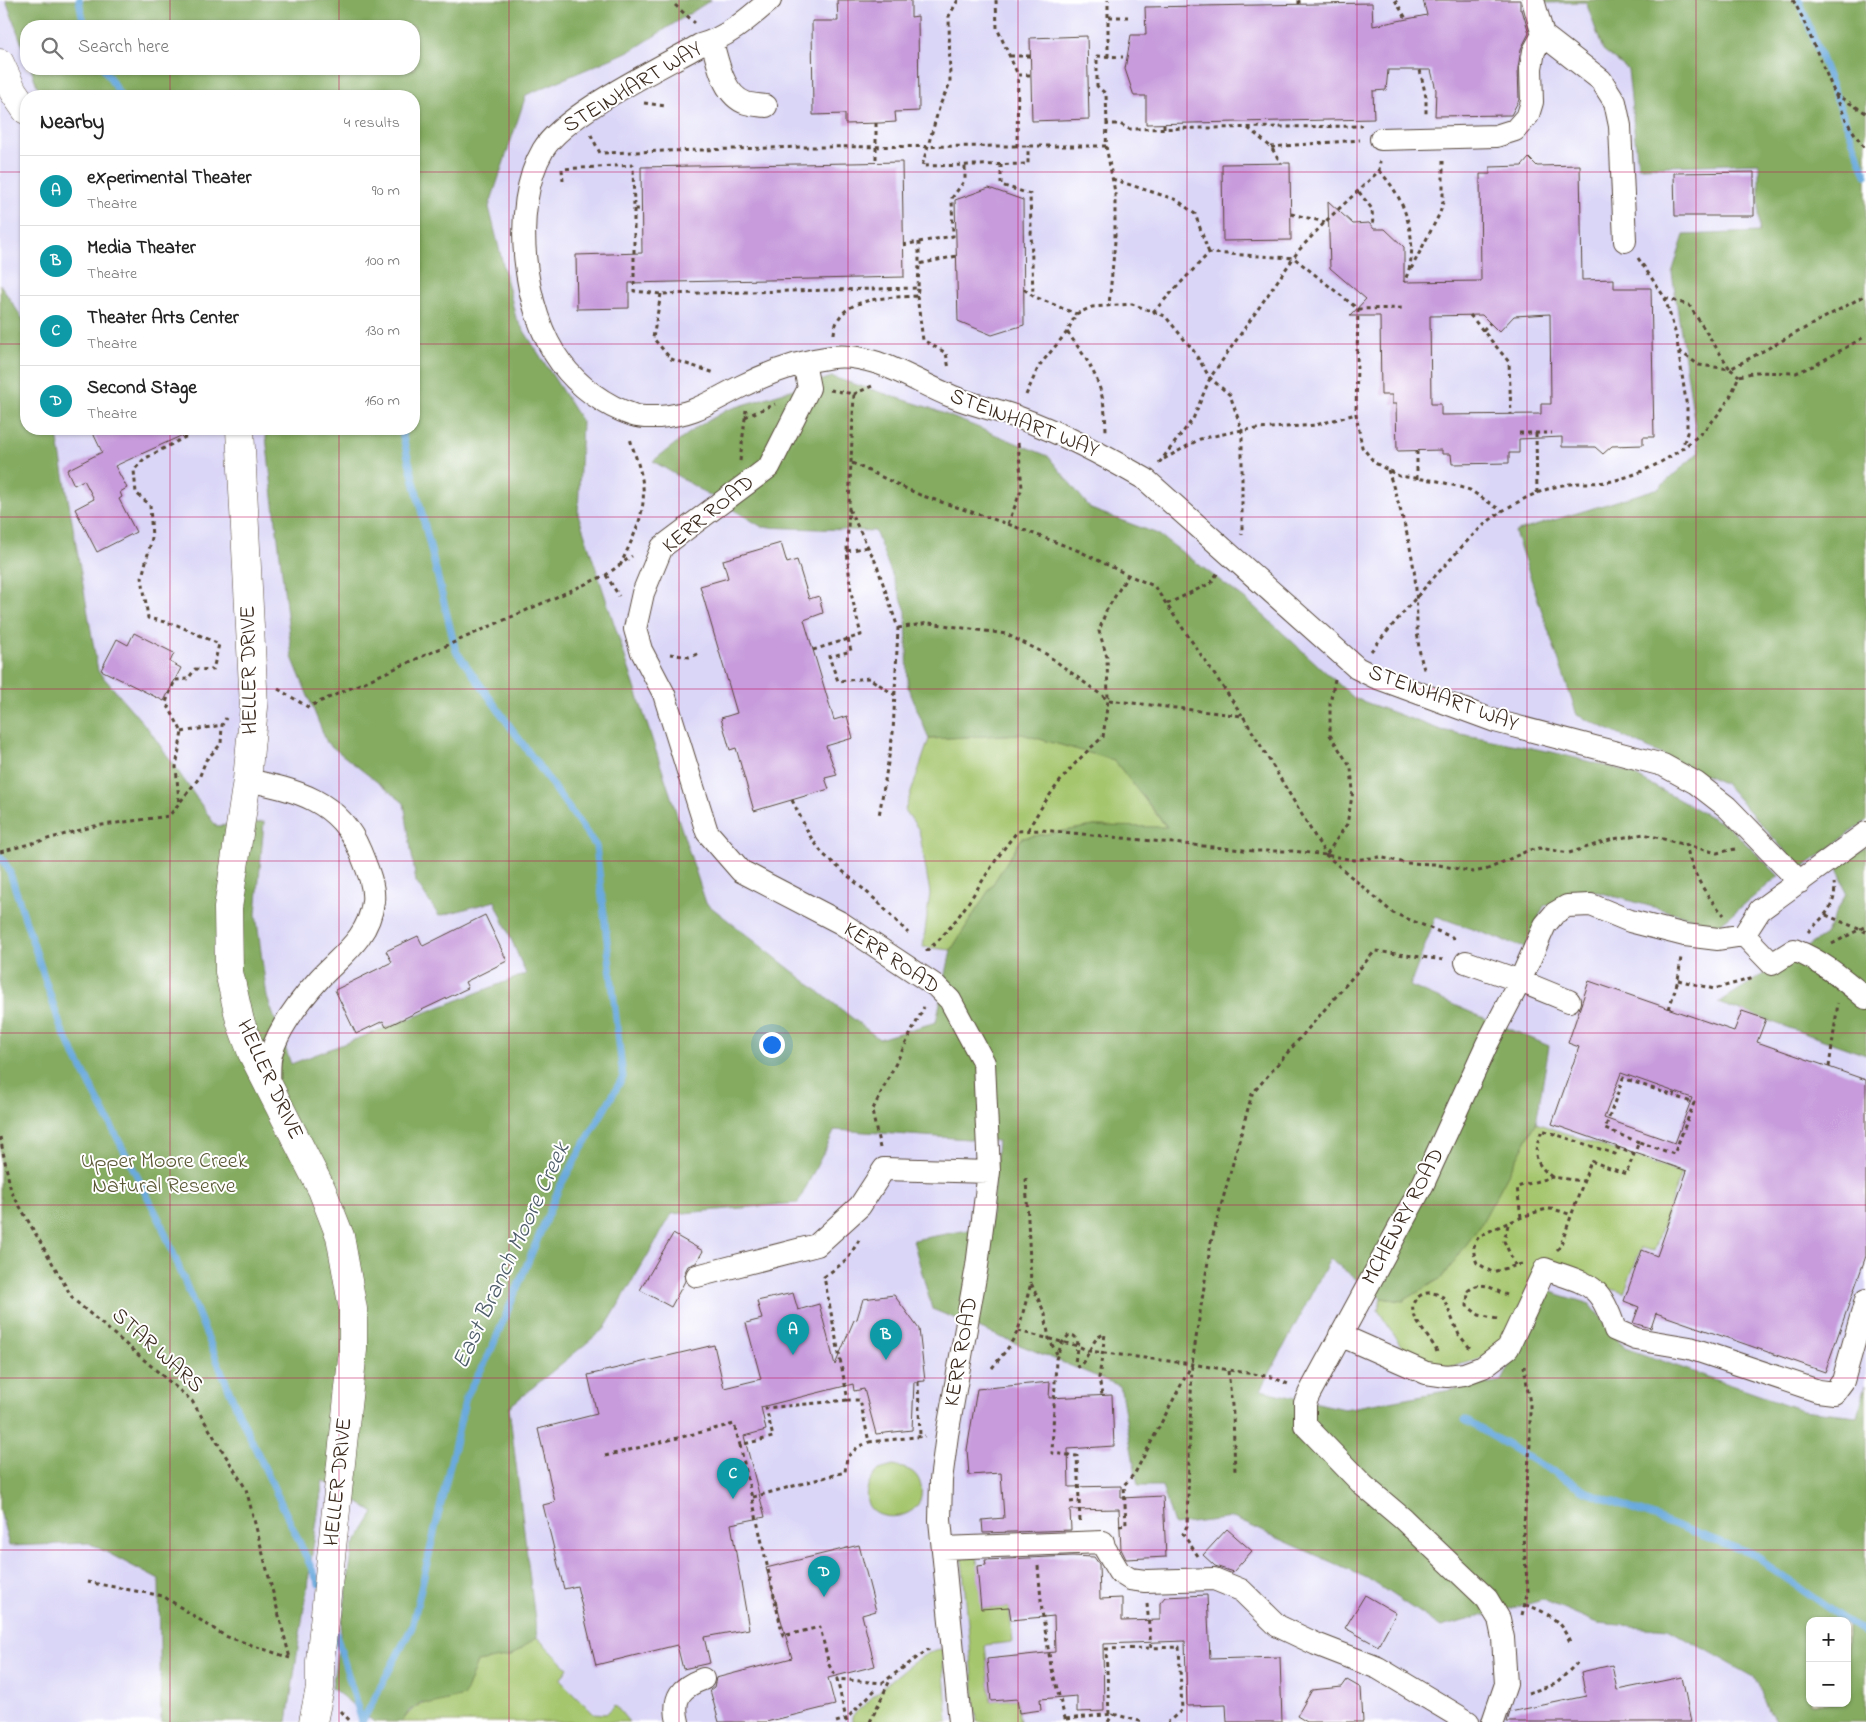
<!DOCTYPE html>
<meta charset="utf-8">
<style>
:root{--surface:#fff;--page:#f6f6f6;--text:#222;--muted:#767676;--line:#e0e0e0;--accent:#db2777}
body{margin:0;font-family:"Indie Flower",sans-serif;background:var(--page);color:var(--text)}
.controls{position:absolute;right:15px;bottom:15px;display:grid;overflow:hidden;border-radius:10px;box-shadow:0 1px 4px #0004}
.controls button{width:45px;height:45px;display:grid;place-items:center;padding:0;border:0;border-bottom:1px solid var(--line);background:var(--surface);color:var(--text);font:25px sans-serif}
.you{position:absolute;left:771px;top:1044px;width:18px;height:18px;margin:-12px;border:4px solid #fff;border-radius:50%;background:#1a73e8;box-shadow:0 0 0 8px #1a73e833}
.badge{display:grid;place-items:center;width:32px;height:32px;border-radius:50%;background:var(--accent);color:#fff;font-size:16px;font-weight:700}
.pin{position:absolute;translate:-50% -41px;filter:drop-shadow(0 1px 2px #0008)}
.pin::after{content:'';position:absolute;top:26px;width:18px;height:15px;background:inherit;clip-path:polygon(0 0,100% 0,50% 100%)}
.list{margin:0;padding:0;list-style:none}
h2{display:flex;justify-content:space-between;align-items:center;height:65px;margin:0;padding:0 20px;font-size:21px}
h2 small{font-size:16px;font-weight:400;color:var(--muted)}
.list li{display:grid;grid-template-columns:32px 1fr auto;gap:15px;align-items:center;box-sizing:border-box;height:70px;padding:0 20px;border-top:1px solid var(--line)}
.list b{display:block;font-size:19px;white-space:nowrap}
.list p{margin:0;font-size:16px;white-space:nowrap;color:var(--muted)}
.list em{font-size:16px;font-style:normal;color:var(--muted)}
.icon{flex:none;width:28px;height:28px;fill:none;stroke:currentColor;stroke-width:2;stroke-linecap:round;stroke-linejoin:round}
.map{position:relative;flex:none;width:1866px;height:1722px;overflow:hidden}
.search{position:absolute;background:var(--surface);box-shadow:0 1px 4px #0004;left:20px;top:20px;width:400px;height:55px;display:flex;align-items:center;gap:12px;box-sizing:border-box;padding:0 18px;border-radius:20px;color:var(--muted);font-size:19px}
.panel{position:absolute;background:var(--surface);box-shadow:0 1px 4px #0004;left:20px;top:90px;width:400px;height:345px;border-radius:20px}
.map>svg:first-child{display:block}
.built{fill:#dad6f7;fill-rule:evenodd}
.green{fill:#a6c66e;stroke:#707846}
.forest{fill:#84ab61;stroke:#606a40;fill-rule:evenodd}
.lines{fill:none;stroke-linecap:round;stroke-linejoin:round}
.stream{stroke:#6aaadd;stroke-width:7}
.building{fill:#c89bdc;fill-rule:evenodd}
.minor-casing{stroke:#564639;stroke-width:24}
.major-casing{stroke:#564639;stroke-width:29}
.path{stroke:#564639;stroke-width:3;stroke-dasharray:4 4;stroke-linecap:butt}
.minor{stroke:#fff;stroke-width:22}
.major{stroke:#fff;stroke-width:28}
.path-bridge{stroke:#564639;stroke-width:3;stroke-dasharray:4 4;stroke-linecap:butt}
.grid{fill:none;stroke:#c2185b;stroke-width:1;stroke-opacity:0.55}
.labels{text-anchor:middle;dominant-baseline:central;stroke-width:4;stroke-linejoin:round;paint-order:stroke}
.street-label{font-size:22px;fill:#3b2a1e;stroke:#fff}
.park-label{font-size:22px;fill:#5b5936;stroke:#fff}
.water-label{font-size:24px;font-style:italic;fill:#4e5d6a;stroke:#fff}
</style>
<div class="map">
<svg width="1866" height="1722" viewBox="0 0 1866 1722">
<rect width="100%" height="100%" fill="#fff"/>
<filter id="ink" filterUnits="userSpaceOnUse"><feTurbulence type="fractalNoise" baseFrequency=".02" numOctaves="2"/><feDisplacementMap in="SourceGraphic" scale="10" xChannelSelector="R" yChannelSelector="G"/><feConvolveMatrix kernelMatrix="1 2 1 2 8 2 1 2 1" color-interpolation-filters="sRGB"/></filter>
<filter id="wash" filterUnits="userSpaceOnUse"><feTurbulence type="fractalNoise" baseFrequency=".0096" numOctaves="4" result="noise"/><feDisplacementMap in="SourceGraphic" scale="20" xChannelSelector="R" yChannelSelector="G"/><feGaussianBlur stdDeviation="1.12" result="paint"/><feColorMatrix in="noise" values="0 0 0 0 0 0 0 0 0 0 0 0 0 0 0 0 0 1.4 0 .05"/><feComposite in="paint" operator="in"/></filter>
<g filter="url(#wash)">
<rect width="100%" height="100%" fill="#f0e8cf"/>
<path class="built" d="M0 0H1866V1722H0ZM26 26H414V69H26ZM26 96H414V429H26ZM1810 1621H1847V1703H1810Z"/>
<path class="green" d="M1022 734 1114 760 1167 828 1094 826 1022 838 951 950 923 947 930 893 919 830 905 810 929 739Z
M1536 1123 1681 1173 1654 1251 1641 1248 1624 1293 1539 1266 1506 1337 1484 1357 1440 1371 1405 1352 1378 1310 1381 1298 1403 1301 1443 1277 1481 1224Z
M893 1466C898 1467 906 1468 911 1471 923 1478 925 1498 915 1508 902 1521 871 1520 867 1501 864 1490 871 1478 879 1470Z
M977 1557 982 1609 1009 1607 1013 1642 985 1645 991 1701 1017 1699 1020 1722H977L962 1558Z
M537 1637 568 1668 560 1680 593 1713 606 1714 615 1705 629 1722H402C419 1697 436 1700 464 1696L477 1662 511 1656Z
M942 1649 948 1722H852V1716C869 1701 920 1649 942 1649Z"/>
<path class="forest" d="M6 0H711L634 49 526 95 489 207 516 318 582 422 578 514 706 903 879 1039 936 1022 951 950 1022 838 1094 826 1167 827 1114 760 1022 734 929 739 908 687 906 611 875 531 762 527 653 461 697 427 727 410 832 377 930 408 1048 456 1091 509 1158 534 1250 603 1354 698 1441 730 1552 752 1626 771 1729 827 1779 876 1719 925 1591 890 1544 906 1525 948 1436 916 1410 986 1549 1046 1536 1123 1481 1224 1443 1277 1403 1301 1381 1298 1330 1259 1261 1390 1344 1409 1502 1381 1548 1291 1590 1304 1625 1348 1802 1410 1858 1416 1866 1385V1722H1775L1754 1677 1668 1629 1598 1623 1543 1600 1441 1627 1367 1578 1233 1518 1174 1525 1162 1486H1138L1120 1386 932 1309 913 1240 990 1226 998 1141 835 1130 798 1203 672 1214 605 1328 509 1407 537 1637 511 1656 477 1662 464 1696 431 1704 422 1702 409 1711 402 1722H374L332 1688 353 1547 374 1513 323 1480 287 1722H161L159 1580 89 1543 9 1546 0 1510V284L26 324V429H56L98 671 150 731 216 826 264 822 256 914 267 997 291 1064 526 974 495 901 439 916 416 882 404 803 327 743 292 657 265 429H414V96H47L37 86 31 69H414V26H26V56ZM1810 1621H1847V1703H1810Z
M1544 0H1866V821L1801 869 1725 784 1577 715 1515 532 1659 488 1699 452 1672 273 1684 235 1759 232V163L1638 167 1628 70 1603 50 1586 2 1546 3Z
M1866 847V1055L1718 1003 1825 935 1846 893 1838 867Z"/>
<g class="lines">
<path class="stream" d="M79 0 84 26
M1799 0 1866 175
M104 69 121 96
M0 856 9 870 61 1028 160 1221 237 1409 319 1584
M1465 1420 1585 1491 1752 1554 1846 1621
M1847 1622 1866 1635
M334 1627 362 1722
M362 1722 412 1627 466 1397 489 1355 559 1188 623 1077 596 846 456 651 401 429"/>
</g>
<g id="blocks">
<path class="building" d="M837 0H911V17L918 16 919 111 895 112 896 122 880 123 845 124V114L813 115 812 21H838Z
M1423 0H1520V10H1522L1529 33 1521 49 1518 68 1519 100 1511 115 1435 116 1436 90 1431 70H1388L1386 90 1373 91 1374 119 1146 124V96H1134L1125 69 1131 35H1146L1145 7 1372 3 1373 26 1427 15Z
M1087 36 1089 119 1032 121 1030 38Z
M1529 158 1537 166 1580 165 1582 280 1614 279V288H1651L1654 437H1643V445L1612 446 1603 454 1595 447H1562V437L1519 439V453H1509V463L1452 464 1451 454H1442V450L1397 451 1396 404H1392V395H1381L1380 316H1350L1366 299 1330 268 1328 201 1353 224 1369 223 1374 229H1385L1404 247V282L1481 281 1480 174H1490V167L1522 166ZM1550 314 1551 404H1541V414L1441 415V404H1431L1430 316 1482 315 1499 332 1514 316Z
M902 162 904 277 629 283V308L577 309 576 255 642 253 641 167Z
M1290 163 1291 240 1223 241 1222 164Z
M1754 172V216H1675L1674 173Z
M989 188 1023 200 1024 325 992 335 958 321 955 200Z
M91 429H196L115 466 127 488 120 492 122 497 119 499 136 532 97 552 75 509 94 499 84 480 74 485 67 470 102 452Z
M781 543 787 563 797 560 809 599 819 596 823 613 804 620 834 720 847 716 853 738 826 746 837 775 825 778 829 789 754 811 736 748 730 750 721 718 737 713 700 586 728 578 723 560Z
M134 633 174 653 170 662 181 668 164 701 101 670 117 639 128 645Z
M485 915 507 961 465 982 468 988 386 1027 383 1021 356 1034 335 990 392 962 386 951 418 936 423 946Z
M1589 981 1734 1031 1742 1011 1766 1019 1757 1042 1866 1080V1256L1825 1372 1656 1313 1651 1328 1633 1323 1639 1307 1624 1301 1642 1250 1657 1256 1687 1171 1552 1124 1579 1047 1568 1043ZM1621 1073 1692 1098 1675 1143 1604 1118Z
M673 1234 703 1251 696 1263 688 1266 685 1272V1281L671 1307 640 1290Z
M793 1293 798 1310 819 1304 835 1365 854 1320 857 1319 863 1299 894 1295 919 1329 925 1381 914 1382 912 1430 876 1434 864 1389 854 1391 853 1384 761 1407 766 1430 744 1436 765 1517 731 1524 749 1629 704 1637 710 1663 683 1669 677 1645 596 1665 577 1586 564 1589 543 1505 555 1502 538 1429 597 1414 588 1375 714 1345 724 1388 761 1379 746 1323 762 1319 757 1301Z
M1050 1382 1049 1398 1112 1395 1114 1446 1068 1449 1069 1487 1121 1486V1498L1163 1496 1166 1557 1126 1559 1121 1549 1119 1509 1070 1510 1071 1530 983 1533 982 1520 1004 1518 1001 1473 969 1475 967 1450 977 1389Z
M1227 1529 1252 1551 1233 1572 1215 1566 1203 1555Z
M859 1545 876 1611 862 1615 875 1666 828 1678 835 1705 766 1722H719L710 1690 714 1687 716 1678 792 1658 766 1568Z
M1072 1556 1094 1557 1099 1564 1100 1599 1122 1598V1621L1160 1620V1603L1165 1597 1207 1595 1210 1659 1280 1657 1282 1722H1227L1226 1705 1187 1706 1185 1641 1103 1644 1104 1711 1077 1712V1696L1040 1699 1041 1710 1019 1713 1017 1699 991 1701 987 1659 1055 1652 1054 1616 1011 1620 1009 1607 981 1609 977 1566 986 1565 985 1560Z
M1365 1595 1396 1613 1378 1646 1345 1628Z
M1612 1665 1617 1690 1682 1677 1691 1722H1507L1510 1712 1586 1696 1581 1672Z
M1347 1680 1361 1688 1363 1722H1307L1297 1716 1312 1690 1342 1687Z"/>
</g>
</g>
<g filter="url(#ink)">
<use href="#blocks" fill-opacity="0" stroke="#564639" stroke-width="1"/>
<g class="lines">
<defs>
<path id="minor" d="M770 0C749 18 727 38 700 45 660 68 564 114 543 150 510 206 523 313 561 363 578 386 605 406 633 415 641 418 650 417 659 417 697 414 709 402 742 386 770 372 801 361 832 357 875 352 913 381 951 396 972 405 995 409 1017 417 1062 433 1103 455 1145 479L1357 668 1375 677 1495 721 1663 765 1696 783 1727 807 1800 882
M1533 0 1543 35 1601 80 1615 102 1620 126 1625 241
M712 42C718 62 723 95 746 103 752 105 760 105 766 106
M1381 139 1496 136 1515 130 1528 115 1532 102 1531 68 1534 51 1543 35
M804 363 809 388 769 467 662 547 643 593 635 629 641 650 664 694 707 832 741 871 841 923 936 986 950 1000 984 1063 989 1172 977 1266 947 1435 941 1480 940 1520 960 1722
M247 780C296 790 339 800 360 851 366 866 375 885 373 902 369 937 343 954 320 978 303 997 280 1026 272 1051 268 1061 270 1074 269 1085
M1744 935 1772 964 1794 950C1822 961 1843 979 1866 998
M1466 962 1520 981 1569 1001
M697 1276 817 1245 860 1206 884 1169 989 1172
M1340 1335 1426 1373 1447 1376 1464 1374 1483 1367 1508 1348 1545 1269C1589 1285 1600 1282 1615 1330L1636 1339 1690 1348 1818 1391 1834 1393 1843 1381 1866 1300
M943 1548 1103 1542 1104 1547 1119 1572 1130 1579 1145 1581 1214 1579 1241 1590 1278 1626 1316 1644 1378 1668 1468 1722
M678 1722C672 1697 681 1687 703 1679
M1493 1722 1506 1684 1503 1638 1499 1619 1487 1599 1403 1519 1364 1486 1305 1425V1403L1309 1394 1423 1184 1487 1044 1520 981 1545 925 1555 913 1567 906 1591 905 1630 921 1685 935 1718 939 1744 935 1760 910 1866 833"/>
<path id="major" d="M0 63 13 91 26 110
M240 429 254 707 247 780 228 908 229 972 240 1021 252 1053 322 1190 340 1236 353 1309V1350L320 1661V1688L313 1722"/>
</defs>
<use href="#minor" class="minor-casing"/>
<use href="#major" class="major-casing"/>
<path class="path" d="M958 0 949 16 950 83 940 105 922 166 1028 164V146
M996 0 997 28 1018 75
M1299 0V4
M1395 0 1407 20
M1793 0 1802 17 1847 122 1866 151
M675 5 695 23
M1109 17H1128
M1010 56H1030
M1108 57V0
M1420 70 1426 97V115
M1030 75H1018L1017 146H1106L1107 124H1120L1129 129 1362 126
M1835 94 1866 113
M644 103 666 106
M1107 124 1106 94 1097 86V56L1123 57
M1164 124V129
M1248 128 1271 147 1281 163
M591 135 600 153 802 147 1017 146
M1106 146 1115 192V241L1109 305
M1271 147 1360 140
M1001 164V185L1030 194 1033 296
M1379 171C1406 197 1422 247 1404 282
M1112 179 1177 200 1195 214 1209 253
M563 181 562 169 633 165 634 209H642
M1359 192 1372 209 1373 227
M634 209V291L661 294 918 288 919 264
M1291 214 1325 222
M919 242 953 236 952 198 965 180V165
M903 245 919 242V264L957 256
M1638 258 1665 298 1676 335 1687 408V433L1682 448
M1411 269 1440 213 1443 202V161
M1024 289 1033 296 1076 314
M661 294 653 338 671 359 715 373
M917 296 923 340 946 353 949 369
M1665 298 1689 305 1730 369 1866 295
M1358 309 1356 414 1362 447 1375 463 1399 476 1438 481 1470 490 1502 511
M1153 312 1209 253 1294 258 1358 309 1405 308
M1470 315 1509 362 1511 414
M1483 330 1490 323
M1067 332C1093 366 1105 387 1106 431
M834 334C837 295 889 298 917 296L918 288
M1679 351 1699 365 1730 369 1739 376
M830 390 854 394 872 386
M1026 395 1039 366 1067 332 1076 314 1092 307 1132 304 1165 316 1193 350 1210 378 1230 395 1242 430V535
M745 417 775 404
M1519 433H1552
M1536 433 1537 493
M1164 459 1200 439 1242 430 1316 425 1356 414
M740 461 746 410
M852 463 920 495 1008 524 1079 551 1128 575 1154 586 1242 715
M1159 463 1193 419 1210 378 1299 250 1325 222 1379 171 1380 161
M1388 470C1399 505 1411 541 1415 578 1419 612 1413 637 1425 672
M1417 479V450
M849 509 876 563 898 628 893 733 879 816
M1008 524 1022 488 1018 442
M847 551 868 547
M620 566C631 541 646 516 643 487 642 471 634 454 630 438
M606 575 619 596
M1167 604 1211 583 1218 572
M898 628 929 623 1006 634 1046 654 1108 700 1243 716 1326 855 1393 913 1452 937 1455 942
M848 639 851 651 829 657 838 681 869 678 895 695
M813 650 861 635 851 593 847 551 854 394
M1371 651C1396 621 1421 591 1448 562 1464 544 1483 523 1504 510 1524 498 1546 487 1570 484 1584 482 1597 484 1612 481 1656 471 1704 440 1728 400 1733 393 1735 384 1739 376L1756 372 1796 373 1815 365 1866 336
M670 654 689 657 698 654
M1335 679 1330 703V735L1351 768 1353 791 1347 824 1326 855 1354 860 1379 857 1406 863 1434 864 1473 872 1488 869 1529 850 1540 848 1569 853 1613 839 1644 834 1717 853 1735 849
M278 689 308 707 606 575 632 556
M182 732 222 725
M792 800 810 836 823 854 877 901 908 933
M179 801 176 767 182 732 166 702 175 680 188 679 195 669 213 670 219 644 177 625 148 618 142 577 152 538 150 505 136 493 134 470 144 459 189 435 188 429
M1028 830C1048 794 1071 764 1103 737L1108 700 1107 657 1099 631 1106 611 1128 575
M1686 843C1691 872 1704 893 1724 915
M0 852 95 826 169 816 199 778 206 760 221 744 222 725 226 718
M1808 932C1822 918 1838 906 1834 883
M1832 944 1866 926
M926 951C963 923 986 867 1018 831L1042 830 1253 851H1294L1326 855
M1678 980 1714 989 1754 978
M1669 1009 1678 980 1681 957
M1829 1067 1838 1003
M0 1137 11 1191 73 1299 192 1401 246 1489 290 1658
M1639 1142 1605 1129 1623 1078 1674 1096
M880 1148 872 1111 924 1007
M1552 1177C1531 1160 1534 1153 1542 1130L1615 1154 1617 1148 1635 1154
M1026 1178 1031 1283
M1521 1217 1517 1187 1552 1177 1584 1181
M1508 1225 1504 1241 1515 1265
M859 1240 847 1260 824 1277 848 1400H860L869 1442 925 1436
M1557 1250 1560 1247 1591 1161 1626 1174 1639 1142 1674 1154 1694 1103 1674 1096 1675 1092
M1522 1264 1492 1272 1477 1263C1473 1254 1472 1245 1478 1238 1483 1232 1542 1208 1549 1209 1556 1209 1565 1213 1572 1215
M1497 1319 1479 1315 1467 1306 1468 1291C1483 1278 1492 1290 1507 1295
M1018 1331 1078 1346 1089 1351 1192 1364 1272 1377 1288 1384
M1437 1352C1432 1337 1397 1309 1421 1295 1429 1291 1436 1293 1443 1297L1459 1335 1470 1348
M992 1368 1008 1348 1018 1331 1031 1283 1045 1314 1049 1339 1057 1354
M1228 1371 1233 1414 1235 1472
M918 1382 920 1436
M740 1445 783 1636 820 1627 829 1665 837 1679
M605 1456 734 1424 740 1445 773 1437 766 1408 848 1400
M753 1497 845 1472 847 1457 858 1447 869 1442
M1070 1502 1079 1501
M1080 1521 1077 1456 1052 1453 1056 1359 1062 1343 1069 1335 1074 1336 1078 1340 1075 1363 1078 1367C1090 1359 1090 1337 1105 1334L1099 1378 1102 1395
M1119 1526 1126 1525 1124 1485 1135 1473 1192 1364
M1198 1556 1183 1534 1187 1526 1192 1364 1211 1242 1252 1094 1375 951 1444 960
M1038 1566 1042 1611 1051 1666 1066 1722
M87 1582 163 1596 225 1636 290 1658
M1147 1604 1151 1648 1179 1647 1182 1710 1168 1722
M1525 1605C1547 1611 1561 1621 1570 1642
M1522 1615 1528 1591 1523 1537 1530 1444V1404L1524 1366
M1528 1693 1556 1684 1577 1663
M341 1711 351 1722
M1109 1714 1106 1649 1151 1648
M1066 1719 1113 1714 1143 1722
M836 1722 846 1719 837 1679 882 1683 929 1649
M847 1722 846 1719 877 1688
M870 1722 891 1678
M1108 1722 1113 1714"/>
<use href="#minor" class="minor"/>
<use href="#major" class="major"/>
<path class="path-bridge" d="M876 123V162
M1826 915 1866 932"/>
</g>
</g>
<path class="grid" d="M170 0V26M339 0V26M509 0V1722M679 0V1722M848 0V1722M1018 0V1722M1187 0V1722M1357 0V1722M1527 0V1722M1696 0V1722M170 69V96M339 69V96M0 172H26M414 172H1866M0 344H26M414 344H1866M170 429V1722M339 429V1722M0 517H1866M0 689H1866M0 861H1866M0 1033H1866M0 1205H1866M0 1378H1866M0 1550H1866"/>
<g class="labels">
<g class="street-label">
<text transform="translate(633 88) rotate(-31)">STEINHART WAY</text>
<text transform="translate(1024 424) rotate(21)">STEINHART WAY</text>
<text transform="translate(709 515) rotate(-39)">KERR ROAD</text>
<text transform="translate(250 670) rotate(-91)">HELLER DRIVE</text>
<text transform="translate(1443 699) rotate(20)">STEINHART WAY</text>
<text transform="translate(891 959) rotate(34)">KERR ROAD</text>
<text transform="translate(269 1080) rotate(65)">HELLER DRIVE</text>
<text transform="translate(1404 1217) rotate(-62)">MCHENRY ROAD</text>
<text transform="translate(157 1351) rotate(42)">STAR WARS</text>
<text transform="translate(962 1352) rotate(-80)">KERR ROAD</text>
<text transform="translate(339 1482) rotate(-84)">HELLER DRIVE</text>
</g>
<g class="park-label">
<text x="164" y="1162">Upper Moore Creek<tspan x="164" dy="25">Natural Reserve</tspan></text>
</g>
<g class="water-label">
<text transform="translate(512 1256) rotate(-65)">East Branch Moore Creek</text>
</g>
</g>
</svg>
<div class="controls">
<button>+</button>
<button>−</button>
</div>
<div class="you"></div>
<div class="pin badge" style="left:793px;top:1355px;background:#0f9aa8">A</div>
<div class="pin badge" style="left:886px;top:1360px;background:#0f9aa8">B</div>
<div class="pin badge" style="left:733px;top:1499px;background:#0f9aa8">C</div>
<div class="pin badge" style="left:824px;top:1597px;background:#0f9aa8">D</div>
<div class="search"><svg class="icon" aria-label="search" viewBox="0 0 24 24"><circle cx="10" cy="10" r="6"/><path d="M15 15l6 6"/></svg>Search here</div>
<section class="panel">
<h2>Nearby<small>4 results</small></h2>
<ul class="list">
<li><span class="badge" style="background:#0f9aa8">A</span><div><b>eXperimental Theater</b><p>Theatre</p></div><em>90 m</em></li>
<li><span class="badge" style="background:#0f9aa8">B</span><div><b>Media Theater</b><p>Theatre</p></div><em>100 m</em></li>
<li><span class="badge" style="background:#0f9aa8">C</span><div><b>Theater Arts Center</b><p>Theatre</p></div><em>130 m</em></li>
<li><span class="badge" style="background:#0f9aa8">D</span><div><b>Second Stage</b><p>Theatre</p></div><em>160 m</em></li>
</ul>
</section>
</div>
